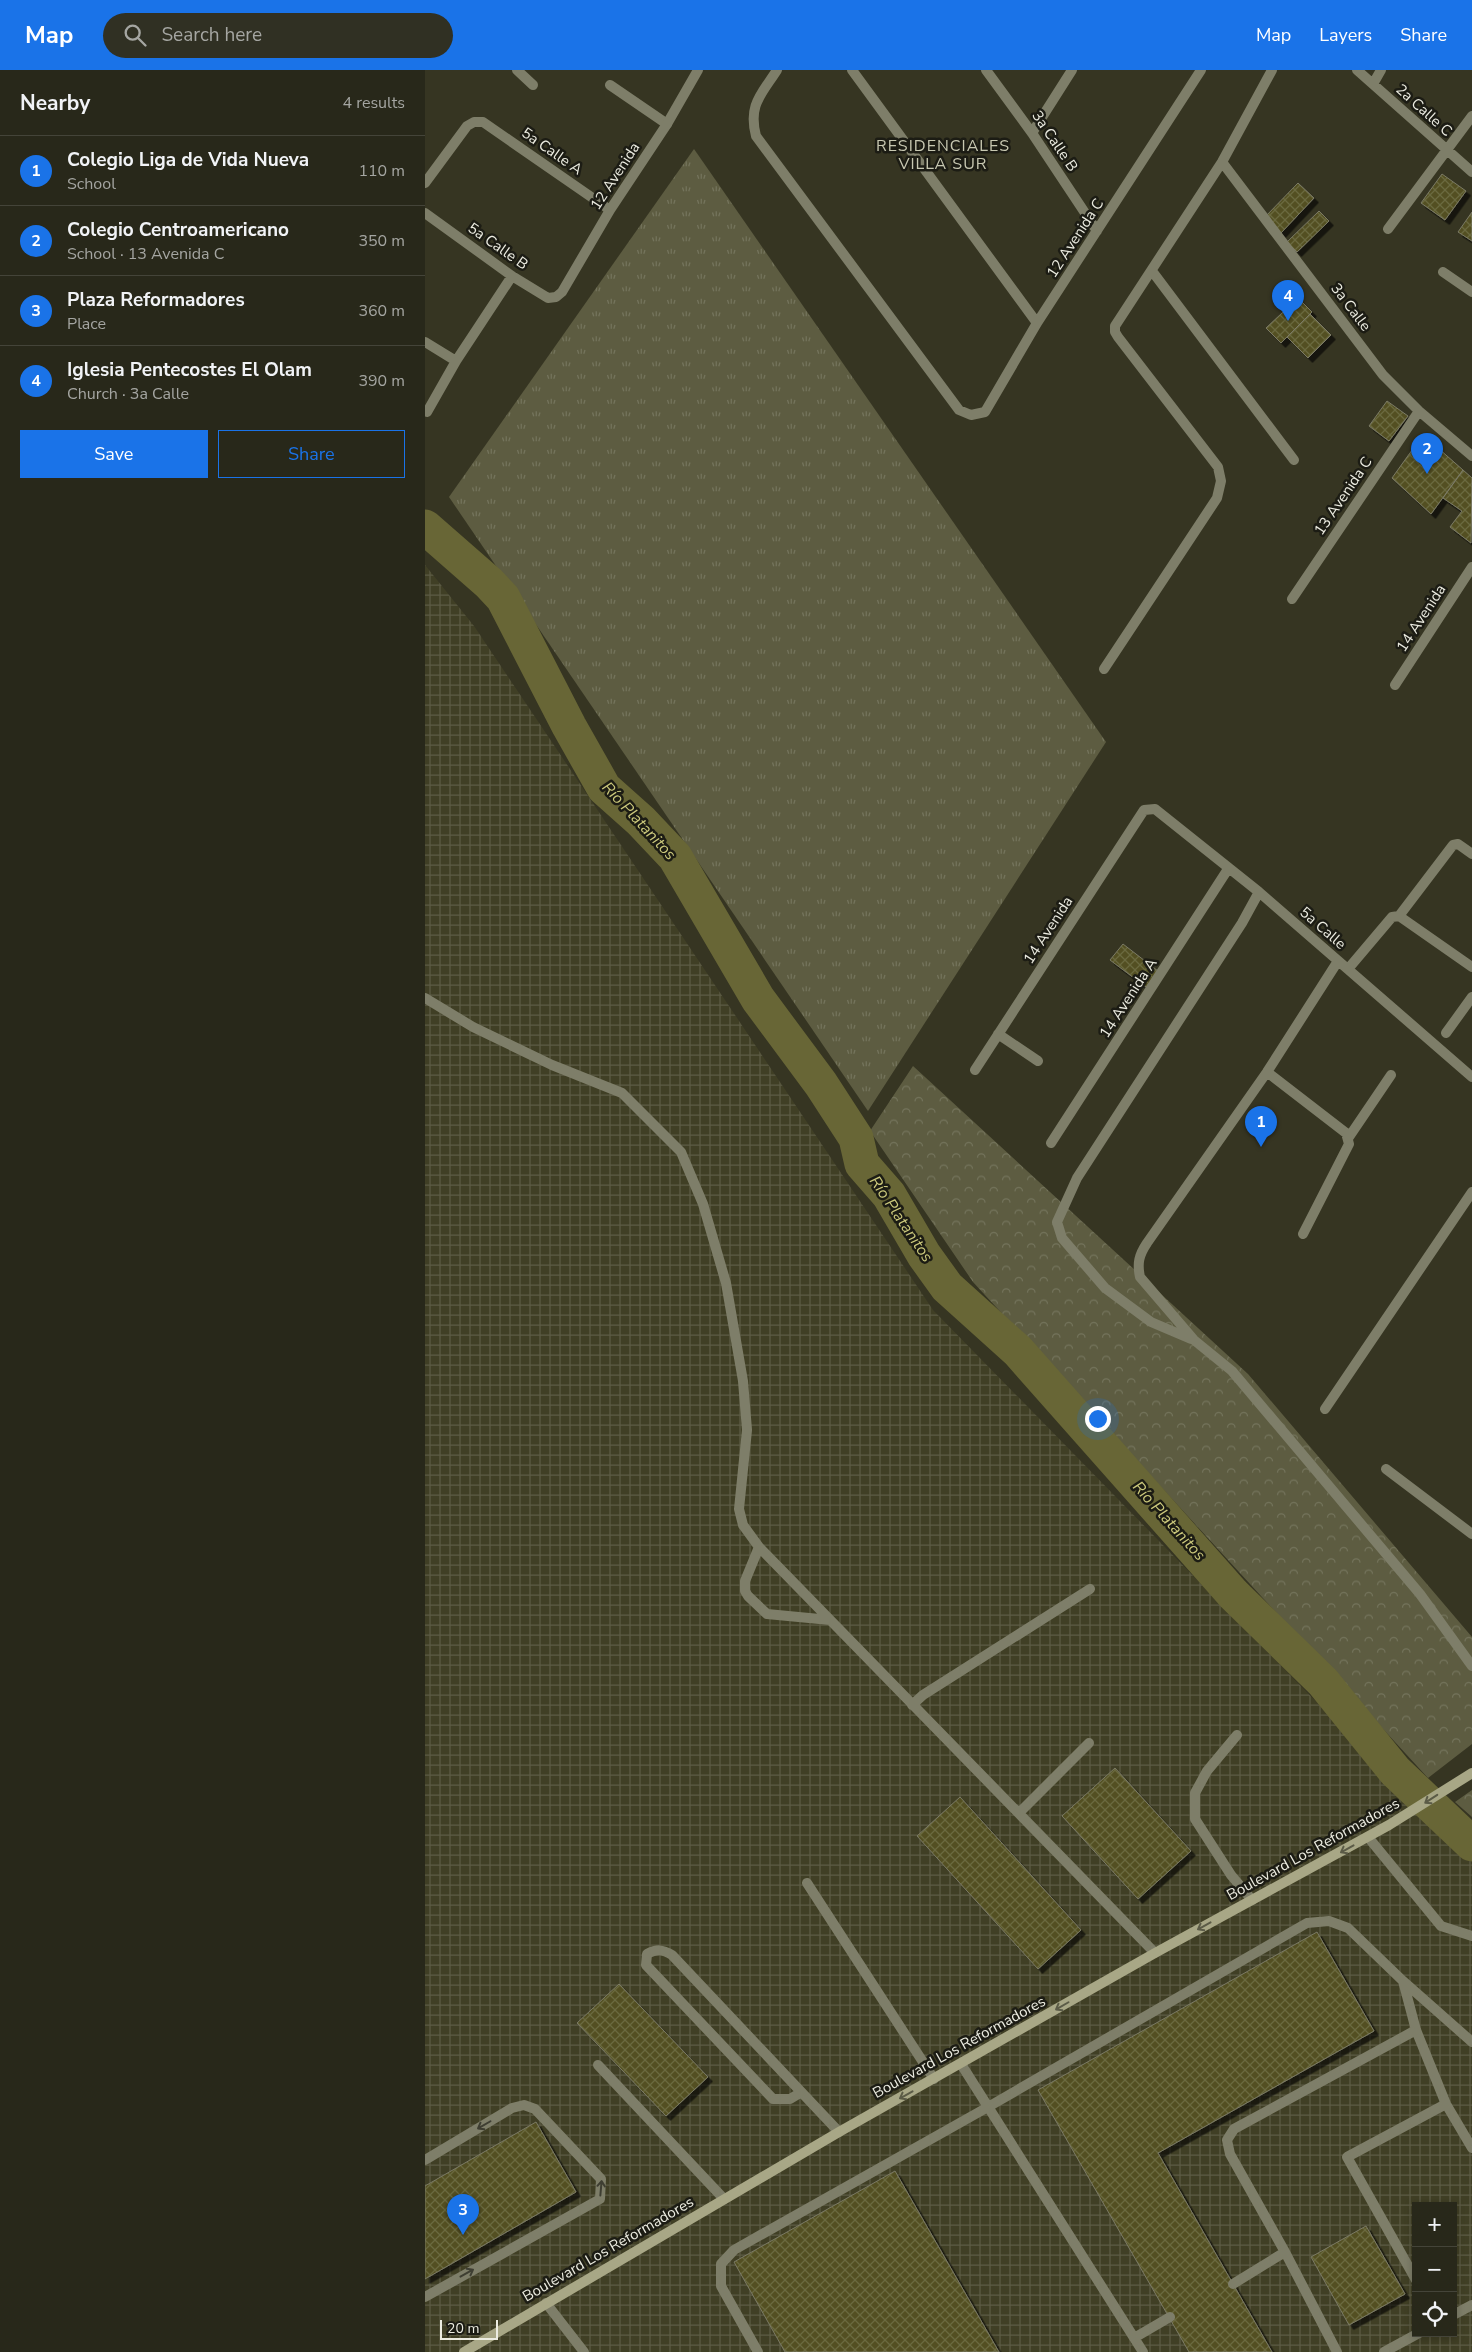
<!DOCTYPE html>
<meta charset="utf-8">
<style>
:root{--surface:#28281a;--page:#303023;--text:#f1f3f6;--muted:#a5a6a2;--line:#444439;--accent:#1a73e8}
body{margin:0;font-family:"Nunito Sans",sans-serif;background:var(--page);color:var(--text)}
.controls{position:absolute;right:15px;bottom:15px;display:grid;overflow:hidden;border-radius:0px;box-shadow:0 2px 8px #0003}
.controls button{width:45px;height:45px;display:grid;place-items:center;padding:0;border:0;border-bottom:1px solid var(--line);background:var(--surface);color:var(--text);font:25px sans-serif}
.scale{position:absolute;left:15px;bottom:12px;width:58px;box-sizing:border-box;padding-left:5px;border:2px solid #ecece1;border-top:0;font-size:14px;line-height:18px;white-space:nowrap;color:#ecece1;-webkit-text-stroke:4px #1c1c14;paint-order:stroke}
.you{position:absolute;left:672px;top:1348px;width:18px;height:18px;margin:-12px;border:4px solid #fff;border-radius:50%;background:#1a73e8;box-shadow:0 0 0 8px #1a73e833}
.badge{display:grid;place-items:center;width:32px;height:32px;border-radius:50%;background:var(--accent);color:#fff;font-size:16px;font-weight:700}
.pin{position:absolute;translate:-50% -41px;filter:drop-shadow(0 1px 2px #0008)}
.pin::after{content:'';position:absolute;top:26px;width:18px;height:15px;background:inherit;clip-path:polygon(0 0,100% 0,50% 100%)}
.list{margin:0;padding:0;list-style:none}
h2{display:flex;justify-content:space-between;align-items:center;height:65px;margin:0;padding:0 20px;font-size:21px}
h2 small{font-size:16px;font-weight:400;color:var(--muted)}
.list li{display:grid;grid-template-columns:32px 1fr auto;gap:15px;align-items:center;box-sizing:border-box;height:70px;padding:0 20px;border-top:1px solid var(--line)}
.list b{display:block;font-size:19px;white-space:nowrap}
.list p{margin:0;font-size:16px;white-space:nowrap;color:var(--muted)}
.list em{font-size:16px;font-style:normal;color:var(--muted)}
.actions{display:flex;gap:10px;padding:15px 20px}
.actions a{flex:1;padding:11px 0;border:1px solid var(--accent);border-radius:0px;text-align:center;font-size:18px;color:var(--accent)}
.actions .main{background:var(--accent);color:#fff}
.icon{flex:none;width:28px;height:28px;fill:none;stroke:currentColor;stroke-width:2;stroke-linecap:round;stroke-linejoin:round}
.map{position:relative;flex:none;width:1047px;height:2282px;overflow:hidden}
header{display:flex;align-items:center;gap:30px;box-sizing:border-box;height:70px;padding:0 25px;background:var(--accent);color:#fff}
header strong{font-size:24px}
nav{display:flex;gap:28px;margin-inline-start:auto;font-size:18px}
.search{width:350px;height:45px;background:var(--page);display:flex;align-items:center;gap:12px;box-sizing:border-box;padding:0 18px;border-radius:28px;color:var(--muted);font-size:19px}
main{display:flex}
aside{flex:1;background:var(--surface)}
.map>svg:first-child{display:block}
.industrial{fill:url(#industrial-grid);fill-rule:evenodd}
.grass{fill:url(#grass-tufts)}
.forest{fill:url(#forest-crowns)}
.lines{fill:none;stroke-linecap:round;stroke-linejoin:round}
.river{stroke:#686636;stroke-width:35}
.building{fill:url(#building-cross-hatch);stroke:#7b7a65;filter:url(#shadow)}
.service{stroke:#7e7e69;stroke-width:10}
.minor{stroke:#7e7e69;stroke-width:10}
.secondary{stroke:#a8a786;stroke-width:10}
.oneway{stroke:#5b5b47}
.oneway2{stroke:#3e3e32}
.labels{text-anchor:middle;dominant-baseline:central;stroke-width:5;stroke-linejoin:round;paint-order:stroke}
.street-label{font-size:15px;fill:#ecece1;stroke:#1c1c14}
.neighbourhood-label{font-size:16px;letter-spacing:1px;fill:#c8c8b1;stroke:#1c1c14}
.water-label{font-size:16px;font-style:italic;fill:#ccc97c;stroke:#1c1c14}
</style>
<header>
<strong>Map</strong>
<div class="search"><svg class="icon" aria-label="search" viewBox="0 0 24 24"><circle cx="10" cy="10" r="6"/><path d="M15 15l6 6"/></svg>Search here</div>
<nav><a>Map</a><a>Layers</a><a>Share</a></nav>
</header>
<main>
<aside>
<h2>Nearby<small>4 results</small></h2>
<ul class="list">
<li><span class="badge">1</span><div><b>Colegio Liga de Vida Nueva</b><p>School</p></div><em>110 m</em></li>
<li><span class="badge">2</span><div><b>Colegio Centroamericano</b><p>School · 13 Avenida C</p></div><em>350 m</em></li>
<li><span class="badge">3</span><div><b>Plaza Reformadores</b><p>Place</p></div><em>360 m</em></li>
<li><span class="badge">4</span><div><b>Iglesia Pentecostes El Olam</b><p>Church · 3a Calle</p></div><em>390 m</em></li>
</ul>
<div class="actions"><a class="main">Save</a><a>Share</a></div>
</aside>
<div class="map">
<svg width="1047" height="2282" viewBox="0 0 1047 2282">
<defs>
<pattern id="industrial-grid" width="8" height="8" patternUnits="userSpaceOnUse" patternTransform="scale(1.25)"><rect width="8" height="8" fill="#403f25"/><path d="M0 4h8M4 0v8" fill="none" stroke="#5c5b44"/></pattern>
<pattern id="grass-tufts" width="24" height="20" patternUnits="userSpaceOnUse" patternTransform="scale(1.25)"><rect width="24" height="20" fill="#5d5c41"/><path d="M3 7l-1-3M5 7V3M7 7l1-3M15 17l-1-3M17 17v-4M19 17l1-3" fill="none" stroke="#74745c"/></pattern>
<pattern id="forest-crowns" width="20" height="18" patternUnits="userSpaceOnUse" patternTransform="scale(1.25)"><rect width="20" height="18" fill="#5d5c41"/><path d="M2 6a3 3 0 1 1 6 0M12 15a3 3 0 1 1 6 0" fill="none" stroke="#74745c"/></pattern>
<pattern id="building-cross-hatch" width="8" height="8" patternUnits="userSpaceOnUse" patternTransform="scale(1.25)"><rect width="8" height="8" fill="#525020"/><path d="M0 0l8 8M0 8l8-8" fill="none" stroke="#6b6940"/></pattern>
<filter id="shadow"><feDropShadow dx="4.5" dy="4.5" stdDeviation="0" flood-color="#0009"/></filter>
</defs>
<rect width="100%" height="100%" fill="#363522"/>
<path class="industrial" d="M0 495 49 556 508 1240 1006 1749 1047 1786V2282H0ZM991 2136H1028V2263H991Z"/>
<path class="grass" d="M269 79 681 672 443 1041 24 427Z"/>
<path class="forest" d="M488 996 823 1304 1047 1567V1674L1003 1708 548 1212 445 1061Z
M1047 1720V1747L1030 1732Z"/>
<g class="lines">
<path class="river" d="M0 457 64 513 78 528 144 656 179 718 216 751 250 787 333 929 396 1014 431 1068 437 1094 464 1125 499 1185 522 1217 593 1281 808 1524 898 1612 970 1701 1047 1774"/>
</g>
<path class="building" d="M1017 104 1041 121 1020 150 996 133Z
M873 113 889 128 856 163 840 147Z
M894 141 904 151 872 182 862 172Z
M1047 142V171L1033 162Z
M873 228 887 242 856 273 841 258Z
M885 244 906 265 883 288 862 267Z
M962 331 983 346 964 371 944 356Z
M995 369 1005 371 1038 400 1006 444 967 408Z
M1038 400 1047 408 1046 473 1025 457 1037 441 1018 428Z
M698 874 733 901 721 917 685 890Z
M690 1698 766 1781 713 1829 637 1746Z
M535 1727 656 1860 613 1899 492 1766Z
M892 1862 949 1961 733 2083 847 2282H764L613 2020Z
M194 1914 283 2007 241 2046 152 1953Z
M111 2052 151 2122 0 2209V2116Z
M470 2101 574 2282H360L309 2192Z
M941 2156 980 2224 924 2255 886 2187Z"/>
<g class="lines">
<path class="service" d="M185 15 242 54
M0 928 48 957 127 995 197 1023 256 1082 278 1134 301 1213 318 1311 322 1360 314 1439 318 1455 334 1477 730 1883
M334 1477 320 1511V1521L323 1526 342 1544 405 1550
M487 1635 498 1625 665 1519
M812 1665 782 1701 770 1723V1749L806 1805 827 1830
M595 1742 664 1673
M943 1767 1016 1856 1047 1866
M382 1813 509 2009
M978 1911 991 1960 1021 2034 1047 2078
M536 1994 718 2282
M173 1995 299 2129
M375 2023 365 2029H348L221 1895 222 1884C232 1879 237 1879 247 1885L414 2062
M0 2090 87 2038 99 2035 110 2039 176 2109 175 2129 0 2227
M991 2210 922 2087 1021 2034
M808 2214 860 2182
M121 2233 159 2282
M1028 2245 1047 2235
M709 2268 745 2247
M333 2282 296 2216V2194L309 2180 563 2037 882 1853 904 1851 923 1858 978 1911 1047 1972
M912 2282 860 2182 805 2084 802 2070 809 2059 991 1960
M959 2282 994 2263"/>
<path class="minor" d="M92 0 108 15
M352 0C336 25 323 35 331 66L534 340 546 345 560 342 612 253 776 0
M427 0 612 253
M561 0 607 63 672 161
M932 0 1047 102
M948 14 956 0
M607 63 647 0
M797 92 958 305 994 341 1047 386
M0 113 42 56 49 52H58L185 140
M0 143 87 206 123 228 131 227 137 222 185 140 242 54 273 0
M963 159 1047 46
M727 201 869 390
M1018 202 1047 222
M0 272 31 291
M2 342 31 291 87 206
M867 529 994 341
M679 599 792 428 796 411 793 397 693 267 690 262V256L797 92 847 0
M970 615 1047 497
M974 846 1028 775 1033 774 1047 784
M913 891 842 1002 722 1173C714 1185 712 1193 715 1207L769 1270 807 1301 995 1524 1047 1596
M923 899 967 847 974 846 1047 897
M1021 963 1047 927
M573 964 613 991
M550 1000 719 740 730 739 834 822 1047 1007
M842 1002 921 1063 924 1074 878 1164
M924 1067 966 1005
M626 1073 803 799
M766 1269 726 1252 680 1218 637 1168 632 1152 652 1108 817 853 834 822
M900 1339 1047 1122
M961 1399 1047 1464"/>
<path class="secondary" d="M39 2282 414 2062 730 1883 964 1755 1047 1703"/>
</g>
<defs><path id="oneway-shaft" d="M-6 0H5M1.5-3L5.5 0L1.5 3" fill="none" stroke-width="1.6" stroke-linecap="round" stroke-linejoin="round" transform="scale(1.25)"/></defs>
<g class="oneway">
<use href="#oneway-shaft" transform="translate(1006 1729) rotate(147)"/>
<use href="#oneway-shaft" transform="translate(922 1779) rotate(151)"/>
<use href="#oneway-shaft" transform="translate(779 1856) rotate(151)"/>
<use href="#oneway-shaft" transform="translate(637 1936) rotate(150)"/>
<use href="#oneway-shaft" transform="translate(481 2025) rotate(151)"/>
</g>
<g class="oneway2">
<use href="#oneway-shaft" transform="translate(59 2055) rotate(150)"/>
<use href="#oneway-shaft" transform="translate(176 2118) rotate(-85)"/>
<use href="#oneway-shaft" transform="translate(42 2203) rotate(-29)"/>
</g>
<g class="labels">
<g class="street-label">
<text transform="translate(999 40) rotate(42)">2a Calle C</text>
<text transform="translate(630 71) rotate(56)">3a Calle B</text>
<text transform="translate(127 81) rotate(35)">5a Calle A</text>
<text transform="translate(190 106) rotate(-57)">12 Avenida</text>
<text transform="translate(650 168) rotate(-57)">12 Avenida C</text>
<text transform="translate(73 176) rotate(35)">5a Calle B</text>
<text transform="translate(926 237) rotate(53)">3a Calle</text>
<text transform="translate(918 426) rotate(-56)">13 Avenida C</text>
<text transform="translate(996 548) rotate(-57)">14 Avenida</text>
<text transform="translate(898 858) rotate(41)">5a Calle</text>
<text transform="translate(623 860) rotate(-57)">14 Avenida</text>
<text transform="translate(703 928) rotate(-57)">14 Avenida A</text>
<text transform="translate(888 1779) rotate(-29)">Boulevard Los Reformadores</text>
<text transform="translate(534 1977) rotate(-29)">Boulevard Los Reformadores</text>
<text transform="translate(183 2179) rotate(-30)">Boulevard Los Reformadores</text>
</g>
<g class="neighbourhood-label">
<text x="518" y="76">RESIDENCIALES<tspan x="518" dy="18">VILLA SUR</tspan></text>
</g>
<g class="water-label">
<text transform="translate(214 751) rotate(47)">Río Platanitos</text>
<text transform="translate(476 1149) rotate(56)">Río Platanitos</text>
<text transform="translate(744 1451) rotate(48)">Río Platanitos</text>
</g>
</g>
</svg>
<div class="controls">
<button>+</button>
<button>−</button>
<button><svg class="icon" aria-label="locate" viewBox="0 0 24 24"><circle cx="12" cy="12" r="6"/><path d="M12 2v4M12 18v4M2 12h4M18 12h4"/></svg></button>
</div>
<div class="scale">20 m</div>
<div class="you"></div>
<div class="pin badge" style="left:836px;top:1077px">1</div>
<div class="pin badge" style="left:1002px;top:404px">2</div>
<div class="pin badge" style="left:38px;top:2165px">3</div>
<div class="pin badge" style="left:863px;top:251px">4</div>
</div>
</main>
